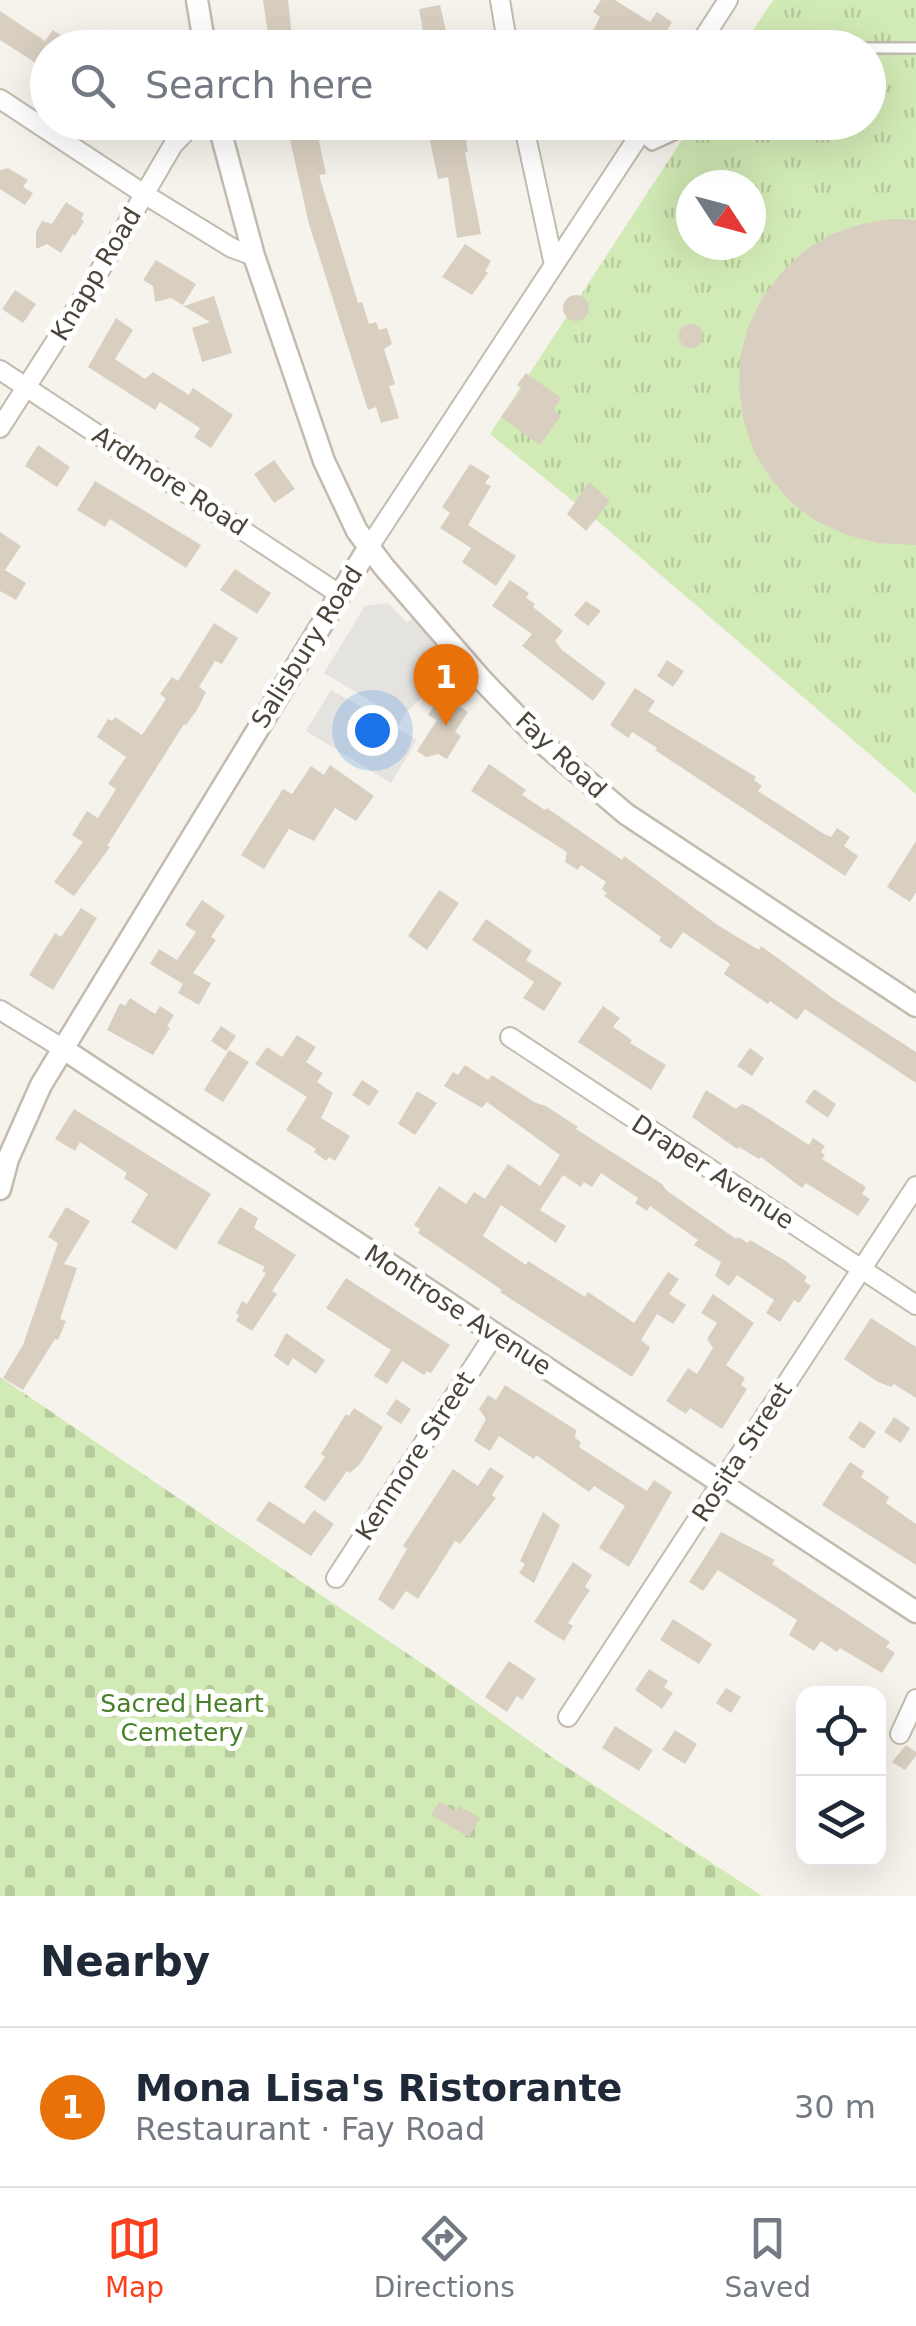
<!DOCTYPE html>
<meta charset="utf-8">
<style>
:root{--surface:#fff;--page:#f6f6f7;--text:#1f2937;--muted:#747a83;--line:#e0e1e3;--accent:#fc3f1d}
body{margin:0;font-family:"DejaVu Sans",sans-serif;background:var(--page);color:var(--text)}
.controls{position:absolute;right:30px;bottom:30px;display:grid;overflow:hidden;border-radius:20px;box-shadow:0 10px 40px #0002}
.controls button{width:90px;height:90px;display:grid;place-items:center;padding:0;border:0;border-bottom:2px solid var(--line);background:var(--surface);color:var(--text);font:50px sans-serif}
.compass{position:absolute;left:676px;top:170px;width:90px;height:90px;border-radius:50%;background:var(--surface);box-shadow:0 10px 40px #0002;rotate:126deg}
.you{position:absolute;left:372px;top:730px;width:35px;height:35px;margin:-25px;border:8px solid #fff;border-radius:50%;background:#1a73e8;box-shadow:0 0 0 15px #1a73e833}
.badge{display:grid;place-items:center;width:65px;height:65px;border-radius:50%;background:var(--accent);color:#fff;font-size:32px;font-weight:700}
.pin{position:absolute;translate:-50% -82px;filter:drop-shadow(0 2px 5px #0008)}
.pin::after{content:'';position:absolute;top:52px;width:35px;height:30px;background:inherit;clip-path:polygon(0 0,100% 0,50% 100%)}
.list{margin:0;padding:0;list-style:none}
h2{display:flex;justify-content:space-between;align-items:center;height:130px;margin:0;padding:0 40px;font-size:42px}
h2 small{font-size:32px;font-weight:400;color:var(--muted)}
.list li{display:grid;grid-template-columns:65px 1fr auto;gap:30px;align-items:center;box-sizing:border-box;height:160px;padding:0 40px;border-top:2px solid var(--line)}
.list b{display:block;font-size:38px;white-space:nowrap}
.list p{margin:0;font-size:32px;white-space:nowrap;color:var(--muted)}
.list em{font-size:32px;font-style:normal;color:var(--muted)}
.icon{flex:none;width:55px;height:55px;fill:none;stroke:currentColor;stroke-width:2;stroke-linecap:round;stroke-linejoin:round}
.map{position:relative;flex:none;width:916px;height:1896px;overflow:hidden}
.search{position:absolute;background:var(--surface);box-shadow:0 10px 40px #0002;left:30px;right:30px;top:30px;height:110px;display:flex;align-items:center;gap:25px;box-sizing:border-box;padding:0 35px;border-radius:55px;color:var(--muted);font-size:38px}
.sheet{height:290px;background:var(--surface)}
nav{display:flex;justify-content:space-around;align-items:center;box-sizing:border-box;height:140px;border-top:2px solid var(--line);background:var(--surface);font-size:28px;color:var(--muted)}
nav a{display:grid;justify-items:center;gap:5px}
nav .on{color:var(--accent)}
.map>svg:first-child{display:block}
.grass{fill:url(#grass-tufts);fill-rule:evenodd}
.cemetery{fill:url(#cemetery-stones)}
.parking{fill:#e5e3e0}
.building{fill:#d8cfc1}
.lines{fill:none;stroke-linecap:round;stroke-linejoin:round}
.service-casing{stroke:#c2bbae;stroke-width:14}
.minor-casing{stroke:#c2bbae;stroke-width:22}
.tertiary-casing{stroke:#c2bbae;stroke-width:25}
.service{stroke:#fff;stroke-width:9}
.minor{stroke:#fff;stroke-width:18}
.tertiary{stroke:#fff;stroke-width:20}
.labels{text-anchor:middle;dominant-baseline:central;stroke-width:10;stroke-linejoin:round;paint-order:stroke}
.street-label{font-size:25px;fill:#4b4439;stroke:#fff}
.park-label{font-size:25px;fill:#4a7f2a;stroke:#fff}
</style>
<div class="map">
<svg width="916" height="1896" viewBox="0 0 916 1896">
<defs>
<pattern id="grass-tufts" width="24" height="20" patternUnits="userSpaceOnUse" patternTransform="scale(2.5)"><rect width="24" height="20" fill="#d2eab5"/><path d="M3 7l-1-3M5 7V3M7 7l1-3M15 17l-1-3M17 17v-4M19 17l1-3" fill="none" stroke="#b6ca9c"/></pattern>
<pattern id="cemetery-stones" width="16" height="16" patternUnits="userSpaceOnUse" patternTransform="scale(2.5)"><rect width="16" height="16" fill="#d2eab5"/><path d="M2 7V4a2 2 0 0 1 4 0v3zM10 15v-3a2 2 0 0 1 4 0v3z" fill="#b6ca9c"/></pattern>
</defs>
<rect width="100%" height="100%" fill="#f6f3ec"/>
<path class="grass" d="M773 0H916V794L606 528 490 434 693 123 868 122V48L742 47ZM691 185H751V245H691Z"/>
<path class="cemetery" d="M0 1377 430 1669 553 1758 762 1896H0Z"/>
<path class="parking" d="M388 603 407 623 415 616 469 675 444 678 407 711 397 728 417 740 391 783 306 731 331 690 372 713 376 704 324 673 365 606Z"/>
<path class="building" d="M263 0H288L293 48H270Z
M601 0H615L650 22 657 12 672 22 656 48H594L587 43 600 17 593 12Z
M440 5 450 48H426L419 9Z
M0 11 45 41 53 30 79 48H48V71L0 40Z
M286 122H315L326 174 319 175 358 303 362 302 369 324 376 322 379 330 387 328 392 344 384 349 395 384 389 386 399 418 381 423 376 407 368 410 309 224Z
M464 129 468 152H465L481 234 457 238 448 177 438 179 429 136Z
M8 168 28 180 23 187 33 193 25 205 0 189V170Z
M66 202 84 214 81 219 84 221 75 236 73 234 61 253 47 244 36 249V232L42 221 52 224Z
M893 219 916 220V545L878 543 847 535 818 522 792 503 771 479 754 452 744 422 739 390 740 358 748 327 762 298 781 273 804 251 832 234 862 224Z
M465 244 491 261 485 271 488 273 472 295 442 277Z
M156 260 196 284 183 305 171 298 155 302 153 286 143 280Z
M15 290 36 304 23 323 2 309Z
M563 308a13 13 0 1 1 26 0a13 13 0 1 1-26 0Z
M214 296 232 353 202 362 192 328 210 322 184 306Z
M116 318 133 330 115 359 145 379 153 372 189 395 193 388 233 415 211 448 194 437 200 428 160 402 155 410 88 367Z
M679 336a12 12 0 1 1 24 0a12 12 0 1 1-24 0Z
M526 373 561 398 553 410 561 416 540 445 501 417 522 389 517 385Z
M38 445 70 467 57 487 25 466Z
M274 460 295 489 274 503 254 474Z
M470 464 490 476 485 483 491 486 468 525 516 556 496 586 462 562 471 548 440 528 450 513 442 507Z
M95 481 201 545 186 568 110 519 105 527 77 510Z
M589 482 610 501 586 531 567 514Z
M0 532 21 546 5 570 26 583 16 600 0 591Z
M235 569 271 593 257 614 220 590Z
M510 580 529 593 526 598 535 604 533 607 563 631 555 641 562 650 606 683 593 701 522 646 532 634 492 606Z
M586 601 601 611 588 626 574 615Z
M214 623 238 638 222 664 215 661 199 687 206 692 197 710 186 725 184 724 107 846 110 847 74 896 54 882 83 842 72 835 87 811 98 818 116 789 108 784 126 757 97 737 108 719 112 721 115 717 142 735 166 699 160 694 172 677 178 681Z
M667 660 684 671 673 687 657 676Z
M635 688 655 701 648 711 756 777 754 780 762 786 758 791 824 834 831 837 837 828 850 837 844 846 858 856 845 876 655 750 657 748 632 732 628 738 610 725Z
M441 695 468 712 455 732 461 736 447 759 438 754 426 757 417 751 437 720 428 715Z
M489 764 526 790 522 795 545 810 547 808 622 860 624 856 719 926 759 950 761 946 834 999 916 1052V1083L805 1009 797 1020 770 1001 768 1004 724 974 730 964 683 932 671 949 659 941 661 937 604 896 607 893 602 889 606 882 581 865 578 870 565 862 567 852 471 791Z
M330 765 374 796 356 821 335 808 314 841 289 829 264 869 241 855 283 789 292 794 311 766 324 775Z
M916 841V892L910 902 887 887Z
M439 890 459 903 427 950 408 936Z
M202 900 225 916 211 937 216 940 193 973 211 983 199 1005 178 993 183 984 150 964 159 949 177 960 196 932 185 925Z
M81 908 97 918 53 990 29 975 55 933 61 937Z
M486 919 532 951 526 960 562 983 544 1011 523 998 534 982 472 940Z
M130 998 155 1014 160 1006 174 1015 167 1026 170 1028 153 1055 107 1030 120 1003 125 1006Z
M603 1006 620 1018 613 1027 632 1040 630 1043 666 1065 651 1090 578 1042Z
M221 1026 236 1036 226 1051 211 1041Z
M297 1035 316 1047 306 1062 323 1073 317 1082 333 1093 321 1118 350 1136 335 1161 329 1157 326 1161 314 1152 316 1149 286 1130 307 1097 255 1064 267 1047 282 1057Z
M750 1048 764 1058 752 1076 737 1066Z
M229 1050 249 1062 223 1102 204 1090Z
M465 1065 488 1080 492 1075 536 1103 546 1106 578 1127 576 1129 662 1184 666 1190 736 1239 738 1237 748 1243 750 1240 786 1261 807 1277 804 1281 811 1286 799 1303 794 1300 780 1322 766 1313 774 1300 737 1275 729 1286 715 1276 721 1262 694 1245 698 1240 650 1206 647 1211 635 1203 638 1198 601 1173 592 1187 584 1182 581 1187 563 1175 540 1210 566 1226 556 1243 501 1205 483 1236 526 1265 528 1261 582 1295 585 1297 588 1292 634 1323 668 1272 679 1279 669 1294 686 1305 673 1324 657 1314 641 1340 650 1347 649 1350 632 1377 500 1292 502 1290 418 1233 420 1229 414 1225 439 1186 466 1204 474 1192 485 1199 508 1164 540 1186 560 1155 487 1102 482 1108 444 1086 453 1072 458 1075Z
M362 1080 379 1091 369 1106 352 1095Z
M814 1089 836 1104 828 1118 805 1102Z
M706 1090 736 1109 742 1104 750 1107 809 1145 813 1138 825 1146 821 1152 825 1155 822 1159 866 1187 862 1194 870 1199 858 1216 806 1183 802 1188 761 1157 759 1159 739 1147 737 1149 692 1117Z
M417 1091 437 1103 415 1135 398 1124Z
M74 1109 211 1194 176 1250 131 1222 148 1194 124 1178 127 1173 80 1142 75 1151 55 1139Z
M66 1207 90 1221 64 1264 77 1268 60 1319 66 1321 58 1340 55 1339 23 1390 3 1378 23 1345 58 1243 48 1237Z
M240 1207 258 1218 254 1228 296 1255 272 1291 277 1294 252 1331 236 1321 239 1315 236 1313 242 1301 247 1304 266 1273 262 1271 265 1267 217 1243Z
M346 1278 450 1345 431 1373 427 1371 424 1375 402 1361 387 1384 374 1376 391 1350 326 1308Z
M713 1294 754 1323 726 1365 745 1378 741 1385 747 1389 722 1429 690 1408 686 1414 666 1401 688 1368 697 1374 713 1348 707 1339 717 1323 701 1313Z
M871 1318 916 1347V1398L894 1384 891 1387 878 1382 844 1359Z
M286 1333 325 1360 316 1374 293 1358 288 1366 274 1356Z
M505 1385 576 1430 575 1438 581 1442 579 1447 647 1491 654 1480 672 1492 629 1567 599 1548 625 1506 594 1486 589 1492 536 1455 534 1459 499 1436 490 1451 474 1441 486 1419 479 1409 488 1395 496 1400Z
M396 1399 411 1409 401 1424 386 1414Z
M354 1408 383 1427 360 1464 350 1473 347 1471 325 1502 304 1487 325 1457 321 1454 346 1414 349 1416Z
M894 1417 910 1428 901 1443 884 1432Z
M860 1421 876 1432 864 1449 848 1438Z
M850 1462 864 1471 861 1477 889 1497 886 1503 916 1524V1565L822 1505Z
M490 1467 504 1476 492 1495 496 1498 460 1544 455 1541 418 1599 406 1591 393 1610 378 1599 407 1549 403 1546 453 1469 478 1486Z
M269 1501 304 1524 314 1510 334 1524 311 1556 256 1520Z
M543 1512 560 1525 534 1583 519 1573 525 1564 520 1561Z
M721 1532 775 1560 772 1564 890 1642 886 1647 895 1653 882 1673 840 1648 837 1652 821 1641 814 1651 789 1635 797 1620 718 1570 703 1591 689 1582Z
M573 1562 592 1575 585 1587 590 1590 568 1623 573 1626 564 1641 534 1622Z
M673 1619 712 1644 699 1664 660 1640Z
M509 1661 536 1679 522 1700 517 1696 507 1712 485 1697Z
M649 1669 668 1681 664 1687 673 1693 662 1709 635 1690Z
M726 1688 741 1697 731 1713 716 1703Z
M615 1726 653 1750 639 1771 602 1748Z
M675 1730 697 1744 685 1764 662 1750Z
M906 1745 916 1752V1756L905 1770 892 1762Z
M439 1802 456 1811 459 1806 480 1818 469 1837 431 1815Z"/>
<g class="lines">
<defs>
<path id="service" d="M861 48H916
M640 135 652 145 676 134 692 122"/>
<path id="minor" d="M500 0 508 48
M697 48 728 0
M0 99 144 194 232 248 254 256
M523 122 554 265
M620 122 640 135
M0 370 339 594
M0 428 89 289 173 145 195 122
M369 547 648 122
M0 1010 62 1048
M510 1037 916 1305
M336 1578 494 1335
M568 1717 916 1186
M900 1734 916 1699"/>
<path id="tertiary" d="M197 0 205 48
M218 122 254 256 324 461 357 531 384 567 482 680 545 745 626 814 916 1006
M62 1048 916 1612
M0 1189 8 1159 41 1085 369 547"/>
</defs>
<use href="#service" class="service-casing"/>
<use href="#minor" class="minor-casing"/>
<use href="#tertiary" class="tertiary-casing"/>
<use href="#service" class="service"/>
<use href="#minor" class="minor"/>
<use href="#tertiary" class="tertiary"/>
</g>
<g class="labels">
<g class="street-label">
<text transform="translate(96 274) rotate(-59)">Knapp Road</text>
<text transform="translate(170 481) rotate(33)">Ardmore Road</text>
<text transform="translate(307 647) rotate(-58)">Salisbury Road</text>
<text transform="translate(561 755) rotate(43)">Fay Road</text>
<text transform="translate(713 1172) rotate(33)">Draper Avenue</text>
<text transform="translate(458 1310) rotate(33)">Montrose Avenue</text>
<text transform="translate(742 1452) rotate(-57)">Rosita Street</text>
<text transform="translate(415 1456) rotate(-57)">Kenmore Street</text>
</g>
<g class="park-label">
<text x="182" y="1703">Sacred Heart<tspan x="182" dy="29">Cemetery</tspan></text>
</g>
</g>
</svg>
<div class="controls">
<button><svg class="icon" aria-label="locate" viewBox="0 0 24 24"><circle cx="12" cy="12" r="6"/><path d="M12 2v4M12 18v4M2 12h4M18 12h4"/></svg></button>
<button><svg class="icon" aria-label="layers" viewBox="0 0 24 24"><path d="M12 4l9 5-9 5-9-5zM3 14l9 5 9-5"/></svg></button>
</div>
<svg class="compass" viewBox="-18 -18 36 36"><path d="M0-13l5 13h-10z" fill="#e53935"/><path d="M0 13l5-13h-10z" fill="#747a83"/></svg>
<div class="you"></div>
<div class="pin badge" style="left:446px;top:726px;background:#e8710a">1</div>
<div class="search"><svg class="icon" aria-label="search" viewBox="0 0 24 24"><circle cx="10" cy="10" r="6"/><path d="M15 15l6 6"/></svg>Search here</div>
</div>
<section class="sheet">
<h2>Nearby<small></small></h2>
<ul class="list">
<li><span class="badge" style="background:#e8710a">1</span><div><b>Mona Lisa's Ristorante</b><p>Restaurant · Fay Road</p></div><em>30 m</em></li>
</ul>
</section>
<nav>
<a class="on"><svg class="icon" aria-label="map" viewBox="0 0 24 24"><path d="M3 6l6-2 6 2 6-2v14l-6 2-6-2-6 2zM9 4v14M15 6v14"/></svg>Map</a>
<a><svg class="icon" aria-label="directions" viewBox="0 0 24 24"><path d="M12 3l9 9-9 9-9-9zM9 14v-3h6M13 9l2 2-2 2"/></svg>Directions</a>
<a><svg class="icon" aria-label="saved" viewBox="0 0 24 24"><path d="M7 4h10v16l-5-4-5 4z"/></svg>Saved</a>
</nav>
